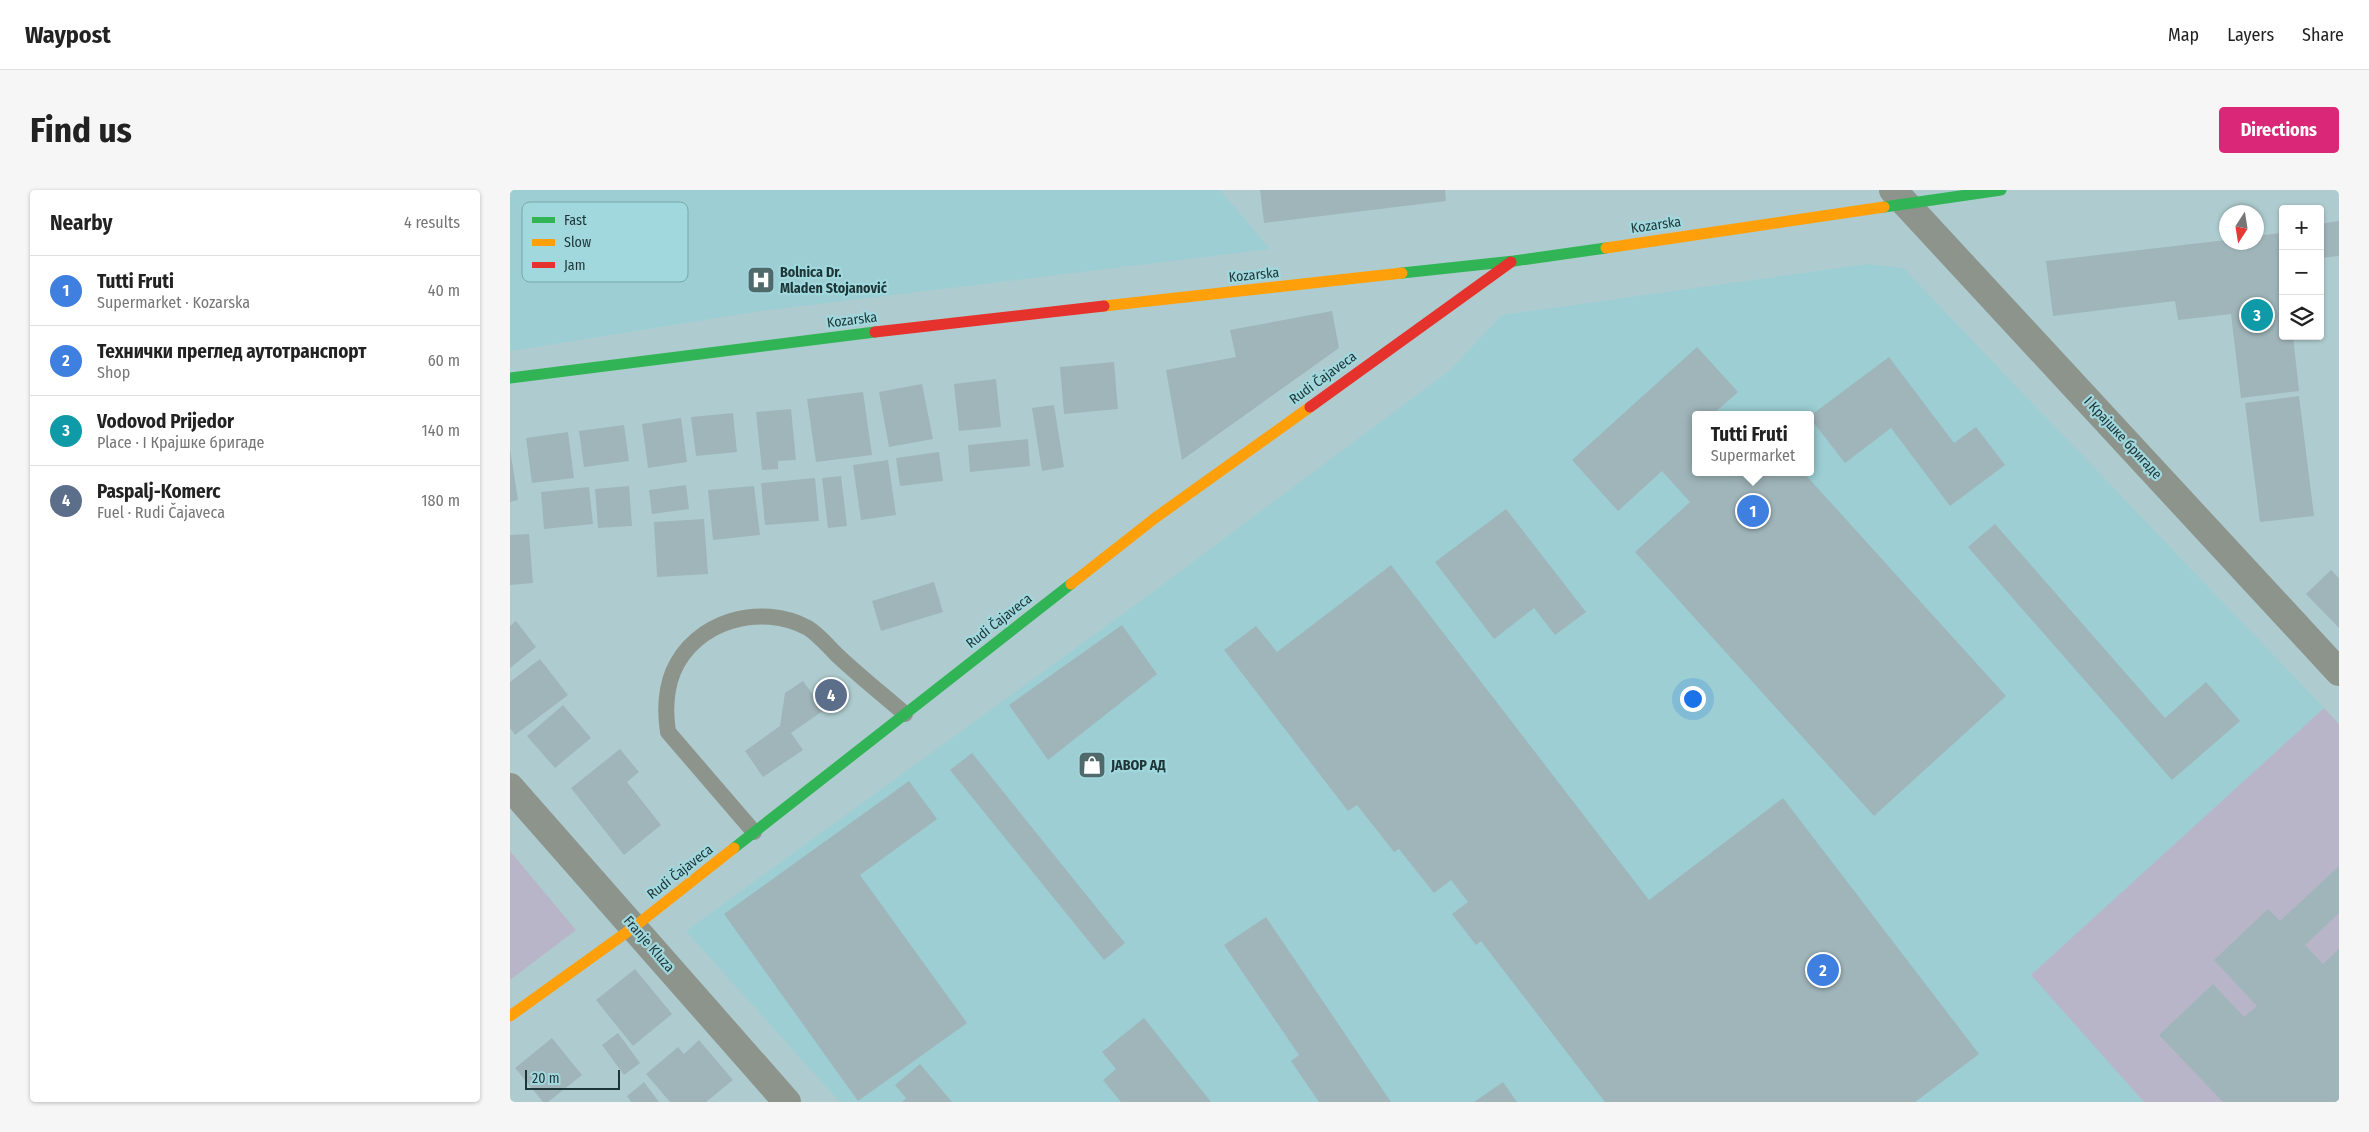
<!DOCTYPE html>
<meta charset="utf-8">
<style>
:root{--surface:#fff;--page:#f6f6f6;--text:#222;--muted:#767676;--line:#e0e0e0;--accent:#db2777}
body{margin:0;font-family:"Fira Sans Condensed",sans-serif;background:var(--page);color:var(--text)}
.controls{position:absolute;right:15px;top:15px;display:grid;overflow:hidden;border-radius:5px;box-shadow:0 1px 4px #0004}
.controls button{width:45px;height:45px;display:grid;place-items:center;padding:0;border:0;border-bottom:1px solid var(--line);background:var(--surface);color:var(--text);font:25px sans-serif}
.compass{position:absolute;left:1709px;top:15px;width:45px;height:45px;border-radius:50%;background:var(--surface);box-shadow:0 1px 4px #0004;rotate:192deg}
.scale{position:absolute;left:15px;bottom:12px;width:95px;box-sizing:border-box;padding-left:5px;border:2px solid #1e3537;border-top:0;font-size:14px;line-height:18px;white-space:nowrap;color:#1e3537;-webkit-text-stroke:4px #a0d8dd;paint-order:stroke}
.you{position:absolute;left:1182px;top:508px;width:18px;height:18px;margin:-12px;border:4px solid #fff;border-radius:50%;background:#1a73e8;box-shadow:0 0 0 8px #1a73e833}
.badge{display:grid;place-items:center;width:32px;height:32px;border-radius:50%;background:var(--accent);color:#fff;font-size:16px;font-weight:700}
.pin{position:absolute;translate:-50% -50%;border:2px solid #fff;box-shadow:0 1px 5px #0006}
.popup{position:absolute;left:1182px;top:221px;width:122px;height:65px;box-sizing:border-box;display:grid;place-content:center;border-radius:5px;background:var(--surface);filter:drop-shadow(0 1px 4px #0005);font-size:16px;white-space:nowrap;color:var(--muted)}
.popup b{font-size:19px;color:var(--text)}
.popup::after{content:'';position:absolute;left:50%;top:100%;margin-left:-10px;border:10px solid transparent;border-top-color:var(--surface)}
.list{margin:0;padding:0;list-style:none}
h2{display:flex;justify-content:space-between;align-items:center;height:65px;margin:0;padding:0 20px;font-size:21px}
h2 small{font-size:16px;font-weight:400;color:var(--muted)}
.list li{display:grid;grid-template-columns:32px 1fr auto;gap:15px;align-items:center;box-sizing:border-box;height:70px;padding:0 20px;border-top:1px solid var(--line)}
.list b{display:block;font-size:19px;white-space:nowrap}
.list p{margin:0;font-size:16px;white-space:nowrap;color:var(--muted)}
.list em{font-size:16px;font-style:normal;color:var(--muted)}
.icon{flex:none;width:28px;height:28px;fill:none;stroke:currentColor;stroke-width:2;stroke-linecap:round;stroke-linejoin:round}
.map{position:relative;flex:none;width:1829px;height:912px;overflow:hidden;border-radius:5px}
header{display:flex;align-items:center;gap:30px;box-sizing:border-box;height:70px;padding:0 25px;background:var(--surface);border-bottom:1px solid var(--line)}
header strong{font-size:24px}
nav{display:flex;gap:28px;margin-inline-start:auto;font-size:18px}
.intro{display:flex;align-items:center;justify-content:space-between;box-sizing:border-box;height:120px;padding:0 30px}
h1{margin:0;font-size:35px}
.button{padding:12px 22px;border-radius:5px;background:var(--accent);color:#fff;font-size:18px;font-weight:700}
main{display:flex;gap:30px;padding:0 30px}
aside{flex:1;background:var(--surface);border-radius:5px;box-shadow:0 1px 4px #0004}
.map>svg:first-child{display:block}
.built{fill:#9cced3;fill-rule:evenodd}
.green{fill:#b8b5c9}
.building{fill:#9fb5ba}
.lines{fill:none;stroke-linecap:round;stroke-linejoin:round}
.lane{stroke:#8c948c;stroke-width:16}
.street{stroke:#8c948c;stroke-width:28}
.fast{stroke:#30b455;stroke-width:11}
.slow{stroke:#ff9f0a;stroke-width:11}
.jam{stroke:#e5322d;stroke-width:11}
.labels{text-anchor:middle;dominant-baseline:central;stroke-width:4.5;stroke-linejoin:round;paint-order:stroke}
.street-label{font-size:14px;fill:#1e3537;stroke:#a0d8dd}
.poi-label{font-size:14px;font-weight:bold;fill:#1e3537;stroke:#a0d8dd;text-anchor:start}
.key{fill:#a0d8dd;stroke:#79a7ab;stroke-width:1}
.key-label{font-size:14px;fill:#1e3537}
</style>
<header>
<strong>Waypost</strong>
<nav><a>Map</a><a>Layers</a><a>Share</a></nav>
</header>
<div class="intro"><h1>Find us</h1><a class="button">Directions</a></div>
<main>
<aside>
<h2>Nearby<small>4 results</small></h2>
<ul class="list">
<li><span class="badge" style="background:#3f7fe0">1</span><div><b>Tutti Fruti</b><p>Supermarket · Kozarska</p></div><em>40 m</em></li>
<li><span class="badge" style="background:#3f7fe0">2</span><div><b>Технички преглед аутотранспорт</b><p>Shop</p></div><em>60 m</em></li>
<li><span class="badge" style="background:#0f9aa8">3</span><div><b>Vodovod Prijedor</b><p>Place · I Крајшке бригаде</p></div><em>140 m</em></li>
<li><span class="badge" style="background:#5c6f8a">4</span><div><b>Paspalj-Komerc</b><p>Fuel · Rudi Čajaveca</p></div><em>180 m</em></li>
</ul>
</aside>
<div class="map">
<svg width="1829" height="912" viewBox="0 0 1829 912">
<rect width="100%" height="100%" fill="#aecccf"/>
<path class="built" d="M0 0H710L760 59 244 122 0 161Z
M1358 74 1393 78 1814 518 1522 785 1634 912H330L176 741 632 410 939 181 992 125ZM1186 225H1300V282H1186Z"/>
<path class="green" d="M1814 518 1829 534V912H1634L1521 785Z
M0 661 66 740 0 790Z"/>
<path class="building" d="M750 0H935L936 11 754 33Z
M1829 31V66L1810 68V34Z
M1770 43 1773 64V146H1783L1789 201 1731 208 1721 124 1668 130 1665 111 1543 126 1536 71 1716 50V52H1746V46Z
M822 121 829 158 672 270 656 180 726 167 720 140Z
M1187 157 1228 202 1202 225H1186V282H1293L1496 506 1364 626 1125 362 1180 312 1152 281 1108 321 1062 270Z
M1379 167 1444 253 1466 237 1495 275 1440 316 1381 238 1335 273 1300 228V226Z
M604 172 608 219 554 224 550 177Z
M486 189 491 237 449 241 444 194Z
M412 194 423 249 379 257 369 202Z
M353 202 362 265 306 272 297 209Z
M1789 206 1804 326 1750 332 1735 213Z
M544 215 554 277 532 281 522 218Z
M281 219 286 270 268 271V279L252 280 246 222Z
M223 223 227 262 186 266 181 227Z
M171 228 177 272 138 278 132 234Z
M114 235 119 271 74 277 69 241Z
M58 242 64 288 22 293 16 248Z
M518 249 520 276 460 282 458 255Z
M0 259 8 310 0 312Z
M429 262 433 291 390 296 386 268Z
M378 270 386 325 351 330 343 275Z
M331 286 337 336 318 338 312 288Z
M305 288 309 331 255 335 251 293Z
M176 295 179 319 142 324 139 300Z
M119 296 122 336 88 338 85 299Z
M244 296 250 345 203 350 198 300Z
M79 297 83 334 34 339 31 302Z
M996 319 1076 422 1045 445 1024 418 984 449 925 372Z
M194 329 198 384 147 387 144 332Z
M1485 334 1655 528 1696 492 1730 531 1662 590 1458 357Z
M19 344 23 393 0 395V345Z
M881 375 1139 710 1273 608 1469 864 1405 912H1095L971 751 966 755 942 724 958 712 941 690 924 703 889 659 884 662 847 615 838 621 714 460 746 436 767 462Z
M1821 380 1829 388V438L1796 404Z
M424 392 433 422 371 441 362 411Z
M6 431 26 457 0 478V436Z
M612 435 647 484 538 570 499 515Z
M30 469 58 505 5 545 0 538V492Z
M293 491 314 520 281 543 293 560 253 587 235 561 270 536 275 503Z
M53 515 81 548 45 578 17 546Z
M110 559 129 582 117 592 151 635 114 665 61 598Z
M462 563 615 753 594 770 440 580Z
M399 591 427 629 350 685 457 833 348 911 214 724Z
M1829 676V723L1795 755 1813 774 1829 759V912H1713L1649 845 1703 794 1734 827 1747 816 1704 770 1758 719 1770 731Z
M756 727 881 912H809L781 871 789 865 714 755Z
M125 779 162 824 123 856 86 810Z
M634 828 701 912H611L593 890 606 879 592 862Z
M108 843 130 873 114 885 92 855Z
M42 848 72 885 38 912H33L5 878Z
M189 850 223 890 196 912H160L136 884 168 857 174 864Z
M410 874 442 912H392L396 908 385 895Z
M134 892 149 912H121L117 906Z
M993 892 1007 912H964Z"/>
<g class="lines">
<path class="lane" d="M244 642 158 542C155 522 155 502 163 482 184 431 251 412 298 438 309 445 317 455 326 464 348 485 372 504 395 524"/>
<path class="street" d="M1383 0 1829 482
M0 597 277 912"/>
<path class="fast" d="M1374 17 1491 0
M892 83 1004 71 1096 58
M0 188 365 142
M224 658 561 394"/>
<path class="slow" d="M1096 58 1374 17
M594 116 892 83
M561 394 645 328 800 217
M0 826 124 737 224 658"/>
<path class="jam" d="M365 142 594 116
M800 217 1001 72"/>
</g>
<defs>
<symbol id="hospital-square" viewBox="-11 -11 22 22"><rect x="-9" y="-9" width="18" height="18" rx="4" fill="#506a6c" stroke="#a0d8dd"/><path d="M-5-5h3v3.5h4V-5h3V5h-3V1.5h-4V5h-3Z" fill="#fff"/></symbol>
<symbol id="shop-square" viewBox="-11 -11 22 22"><rect x="-9" y="-9" width="18" height="18" rx="4" fill="#506a6c" stroke="#a0d8dd"/><path d="M-5-2.5h2.3a2.7 3.5 0 0 1 5.4 0H5L5.5 6h-11ZM-1.5-2.5h3a1.5 2.3 0 0 0-3 0Z" fill="#fff"/></symbol>
</defs>
<g fill-rule="evenodd">
<use href="#hospital-square" x="235" y="74" width="32" height="32"/>
<use href="#shop-square" x="566" y="559" width="32" height="32"/>
</g>
<g class="labels">
<g class="street-label">
<text transform="translate(1146 35) rotate(-8)">Kozarska</text>
<text transform="translate(744 85) rotate(-6)">Kozarska</text>
<text transform="translate(342 130) rotate(-7)">Kozarska</text>
<text transform="translate(813 188) rotate(-36)">Rudi Čajaveca</text>
<text transform="translate(1613 248) rotate(47)">I Крајшке бригаде</text>
<text transform="translate(489 431) rotate(-38)">Rudi Čajaveca</text>
<text transform="translate(170 682) rotate(-38)">Rudi Čajaveca</text>
<text transform="translate(139 754) rotate(49)">Franje Kluza</text>
</g>
<g class="poi-label">
<text x="270" y="82">Bolnica Dr.<tspan x="270" dy="16">Mladen Stojanović</tspan></text>
<text x="601" y="575">ЈАВОР АД</text>
</g>
</g>
<rect x="12" y="12" width="166" height="80" rx="8" class="key"/>
<rect x="22" y="27" width="23" height="6" fill="#30b455"/>
<rect x="22" y="49" width="23" height="7" fill="#ff9f0a"/>
<rect x="22" y="72" width="23" height="6" fill="#e5322d"/>
<g class="key-label">
<text x="54" y="35">Fast</text>
<text x="54" y="57">Slow</text>
<text x="54" y="80">Jam</text>
</g>
</svg>
<div class="controls">
<button>+</button>
<button>−</button>
<button><svg class="icon" aria-label="layers" viewBox="0 0 24 24"><path d="M12 4l9 5-9 5-9-5zM3 14l9 5 9-5"/></svg></button>
</div>
<svg class="compass" viewBox="-18 -18 36 36"><path d="M0-13l5 13h-10z" fill="#e53935"/><path d="M0 13l5-13h-10z" fill="#767676"/></svg>
<div class="scale">20 m</div>
<div class="you"></div>
<div class="pin badge" style="left:1243px;top:321px;background:#3f7fe0">1</div>
<div class="popup"><b>Tutti Fruti</b>Supermarket</div>
<div class="pin badge" style="left:1313px;top:780px;background:#3f7fe0">2</div>
<div class="pin badge" style="left:1747px;top:125px;background:#0f9aa8">3</div>
<div class="pin badge" style="left:321px;top:505px;background:#5c6f8a">4</div>
</div>
</main>
